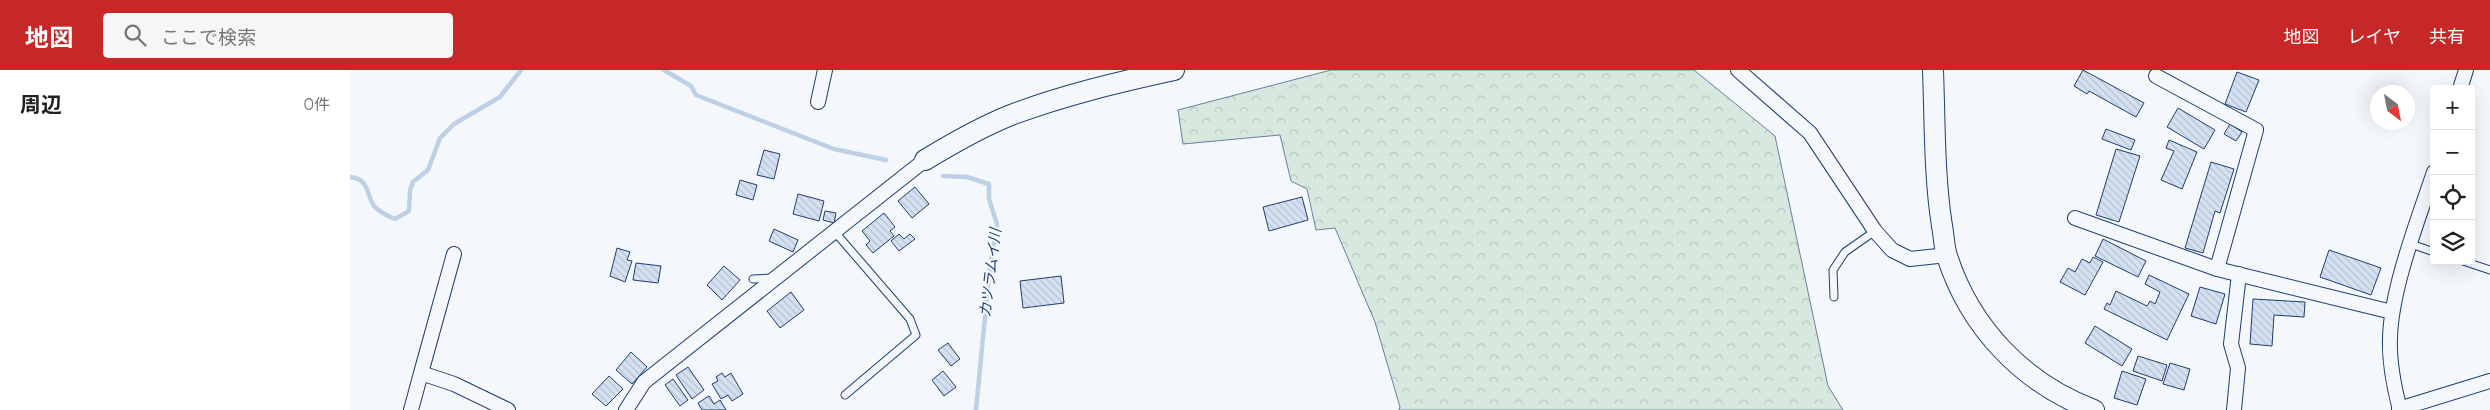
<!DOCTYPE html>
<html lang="ja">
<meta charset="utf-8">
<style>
:root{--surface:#fff;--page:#f6f6f6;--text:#222;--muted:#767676;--line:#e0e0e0;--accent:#c62828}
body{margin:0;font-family:Montserrat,"Noto Sans JP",sans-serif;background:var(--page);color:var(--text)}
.controls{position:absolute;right:15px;top:15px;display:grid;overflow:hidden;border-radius:5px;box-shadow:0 5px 20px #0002}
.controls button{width:45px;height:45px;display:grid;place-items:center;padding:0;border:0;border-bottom:1px solid var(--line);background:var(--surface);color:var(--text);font:25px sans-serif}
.compass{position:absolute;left:2020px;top:15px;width:45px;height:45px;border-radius:50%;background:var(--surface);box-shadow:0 5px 20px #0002;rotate:148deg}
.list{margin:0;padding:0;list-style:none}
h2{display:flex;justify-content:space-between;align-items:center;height:65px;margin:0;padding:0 20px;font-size:21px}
h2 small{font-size:16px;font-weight:400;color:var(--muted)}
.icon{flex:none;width:28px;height:28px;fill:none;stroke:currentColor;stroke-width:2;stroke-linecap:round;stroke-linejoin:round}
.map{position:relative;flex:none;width:2140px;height:340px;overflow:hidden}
header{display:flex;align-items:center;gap:30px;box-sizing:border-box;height:70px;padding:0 25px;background:var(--accent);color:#fff}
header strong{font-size:24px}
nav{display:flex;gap:28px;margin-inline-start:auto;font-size:18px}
.search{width:350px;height:45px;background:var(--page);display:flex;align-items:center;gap:12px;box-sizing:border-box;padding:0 18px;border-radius:5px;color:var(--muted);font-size:19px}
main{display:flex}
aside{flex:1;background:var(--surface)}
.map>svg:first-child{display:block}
.forest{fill:url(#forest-crowns);stroke:#687fa3}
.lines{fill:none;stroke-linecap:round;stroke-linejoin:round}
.stream{stroke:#bed0e5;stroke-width:4.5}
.building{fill:url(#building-back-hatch);stroke:#1d3f73}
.lane-casing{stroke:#1d3f73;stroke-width:9}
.street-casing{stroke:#1d3f73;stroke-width:16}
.secondary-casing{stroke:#1d3f73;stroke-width:22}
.lane{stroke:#f4f7fb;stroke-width:7}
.street{stroke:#f4f7fb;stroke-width:14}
.secondary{stroke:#f4f7fb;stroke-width:20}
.labels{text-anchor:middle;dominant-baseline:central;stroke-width:4;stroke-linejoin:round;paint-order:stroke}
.water-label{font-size:15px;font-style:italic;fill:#1d3f73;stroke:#f4f7fb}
</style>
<header>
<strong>地図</strong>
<div class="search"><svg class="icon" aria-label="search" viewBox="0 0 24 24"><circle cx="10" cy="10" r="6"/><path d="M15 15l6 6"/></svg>ここで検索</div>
<nav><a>地図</a><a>レイヤ</a><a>共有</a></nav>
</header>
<main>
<aside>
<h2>周辺<small>0件</small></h2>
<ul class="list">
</ul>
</aside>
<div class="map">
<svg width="2140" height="340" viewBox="0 0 2140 340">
<defs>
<pattern id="forest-crowns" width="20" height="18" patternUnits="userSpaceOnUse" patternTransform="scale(1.25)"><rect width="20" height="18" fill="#d7e8df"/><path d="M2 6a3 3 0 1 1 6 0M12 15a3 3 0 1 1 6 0" fill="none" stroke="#b8c8c3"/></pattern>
<pattern id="building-back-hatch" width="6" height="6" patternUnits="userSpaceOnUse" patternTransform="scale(1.25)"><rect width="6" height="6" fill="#d5e0f0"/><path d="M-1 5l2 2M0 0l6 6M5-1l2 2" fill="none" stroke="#b6c1d1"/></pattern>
</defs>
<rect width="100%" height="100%" fill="#f4f7fb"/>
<path class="forest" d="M981 0H1344L1425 66 1478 316 1493 340H1049L1050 337 1025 252 985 158 966 160 957 119 941 111 930 65 833 74 828 40Z"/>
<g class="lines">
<path class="stream" d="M314 0 341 16 346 25 484 79 536 90
M593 106 617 107 639 114V129L647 154 639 205 626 340
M0 107C20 109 16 125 24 136 30 143 38 146 45 149L59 141 60 120 63 112 78 100 90 68 104 54 150 27 171 0"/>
</g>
<path class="building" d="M1733 0 1794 33 1786 47 1739 21 1737 24 1724 16Z
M1887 2 1909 10 1896 42 1875 34Z
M1828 38 1865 60 1854 79 1817 57Z
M1880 54 1892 62 1886 71 1874 64Z
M1756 59 1785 70 1781 80 1752 69Z
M1819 70 1847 82 1832 119 1811 110 1824 81 1816 78Z
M1766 79 1790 86 1769 152 1746 145Z
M414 80 430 84 424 109 407 105Z
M1861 92 1884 99 1870 143 1865 141 1853 183 1835 178Z
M390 110 407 115 403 130 386 125Z
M565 117 579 134 562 148 548 131Z
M448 124 474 131 469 151 443 144Z
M952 127 958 150 919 161 913 137Z
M475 141 486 143 484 153 473 150Z
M534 143 545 157 540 161 544 166 523 183 516 175 520 171 512 161Z
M424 159 448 170 443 182 419 171Z
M549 164 554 169 560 164 565 169 549 181 541 171Z
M1753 169 1796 191 1788 207 1745 186Z
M267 178 280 182 277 190 282 191 275 212 260 206Z
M1979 180 2031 198 2021 225 1970 207Z
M1743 187 1753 192 1735 225 1710 212 1718 198 1725 202 1732 189 1740 193Z
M286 193 311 196 308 213 283 210Z
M374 196 390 210 372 230 357 215Z
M1799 205 1839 224 1817 270 1754 239 1757 233 1760 235 1766 221 1797 236 1800 231 1805 234 1810 222 1795 214Z
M711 206 714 233 673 238 670 211Z
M1850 217 1875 224 1866 254 1841 246Z
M441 222 454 240 430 258 417 241Z
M1903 229 1955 232 1954 247 1924 245 1922 276 1900 274Z
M1745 256 1782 279 1772 296 1735 273Z
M598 273 610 289 601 296 588 280Z
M281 282 297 297 282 314 266 300Z
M1788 286 1817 295 1812 311 1783 301Z
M1820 293 1840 299 1834 320 1813 314Z
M338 297 354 320 342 329 326 305Z
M593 301 606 317 594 326 582 310Z
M1772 301 1796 309 1787 335 1764 328Z
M372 303 375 307 381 303 393 324 382 331 378 325 371 329 362 314 368 311 366 307Z
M259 306 273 319 256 336 242 324Z
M323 309 338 330 330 336 315 315Z
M359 326 364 334 370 330 376 340H352L348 333Z"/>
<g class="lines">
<defs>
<path id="lane" d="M484 161 560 249 566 265 495 325
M2061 174 2084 182
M2113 191 2140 200
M403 209 423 208
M1484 227 1483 200 1495 182 1525 161"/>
<path id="street" d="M1388 0 1460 63 1525 161 1542 180 1560 189 1597 185
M1806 6 1906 60 1867 199
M2110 19 2116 0
M468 32 475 0
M1725 148 1867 199 2042 242
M71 303 104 184
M2049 339 2140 311
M61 340 71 303 104 314 158 340
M276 340 294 312 575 90
M1884 340 1888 298 1881 274 1889 204
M2050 340C2044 317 2039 292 2040 268 2041 219 2068 150 2084 102"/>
<path id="secondary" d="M1583 0C1585 52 1584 105 1592 156 1594 166 1594 177 1597 186 1620 258 1674 314 1744 340
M575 90C603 73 631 57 661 45 714 25 769 12 824 0"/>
</defs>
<use href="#lane" class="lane-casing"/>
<use href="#street" class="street-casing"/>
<use href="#secondary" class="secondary-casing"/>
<use href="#lane" class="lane"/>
<use href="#street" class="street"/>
<use href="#secondary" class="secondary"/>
</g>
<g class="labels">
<g class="water-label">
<text transform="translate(640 203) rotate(-83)">カツラムイ川</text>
</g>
</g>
</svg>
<div class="controls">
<button>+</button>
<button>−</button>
<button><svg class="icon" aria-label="locate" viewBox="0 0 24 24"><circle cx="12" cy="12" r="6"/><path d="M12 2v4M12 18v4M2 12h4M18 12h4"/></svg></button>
<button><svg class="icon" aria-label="layers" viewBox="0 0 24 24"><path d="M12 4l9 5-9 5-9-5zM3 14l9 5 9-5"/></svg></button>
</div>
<svg class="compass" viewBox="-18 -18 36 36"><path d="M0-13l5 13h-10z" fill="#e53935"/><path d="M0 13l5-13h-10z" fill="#767676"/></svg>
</div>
</main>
